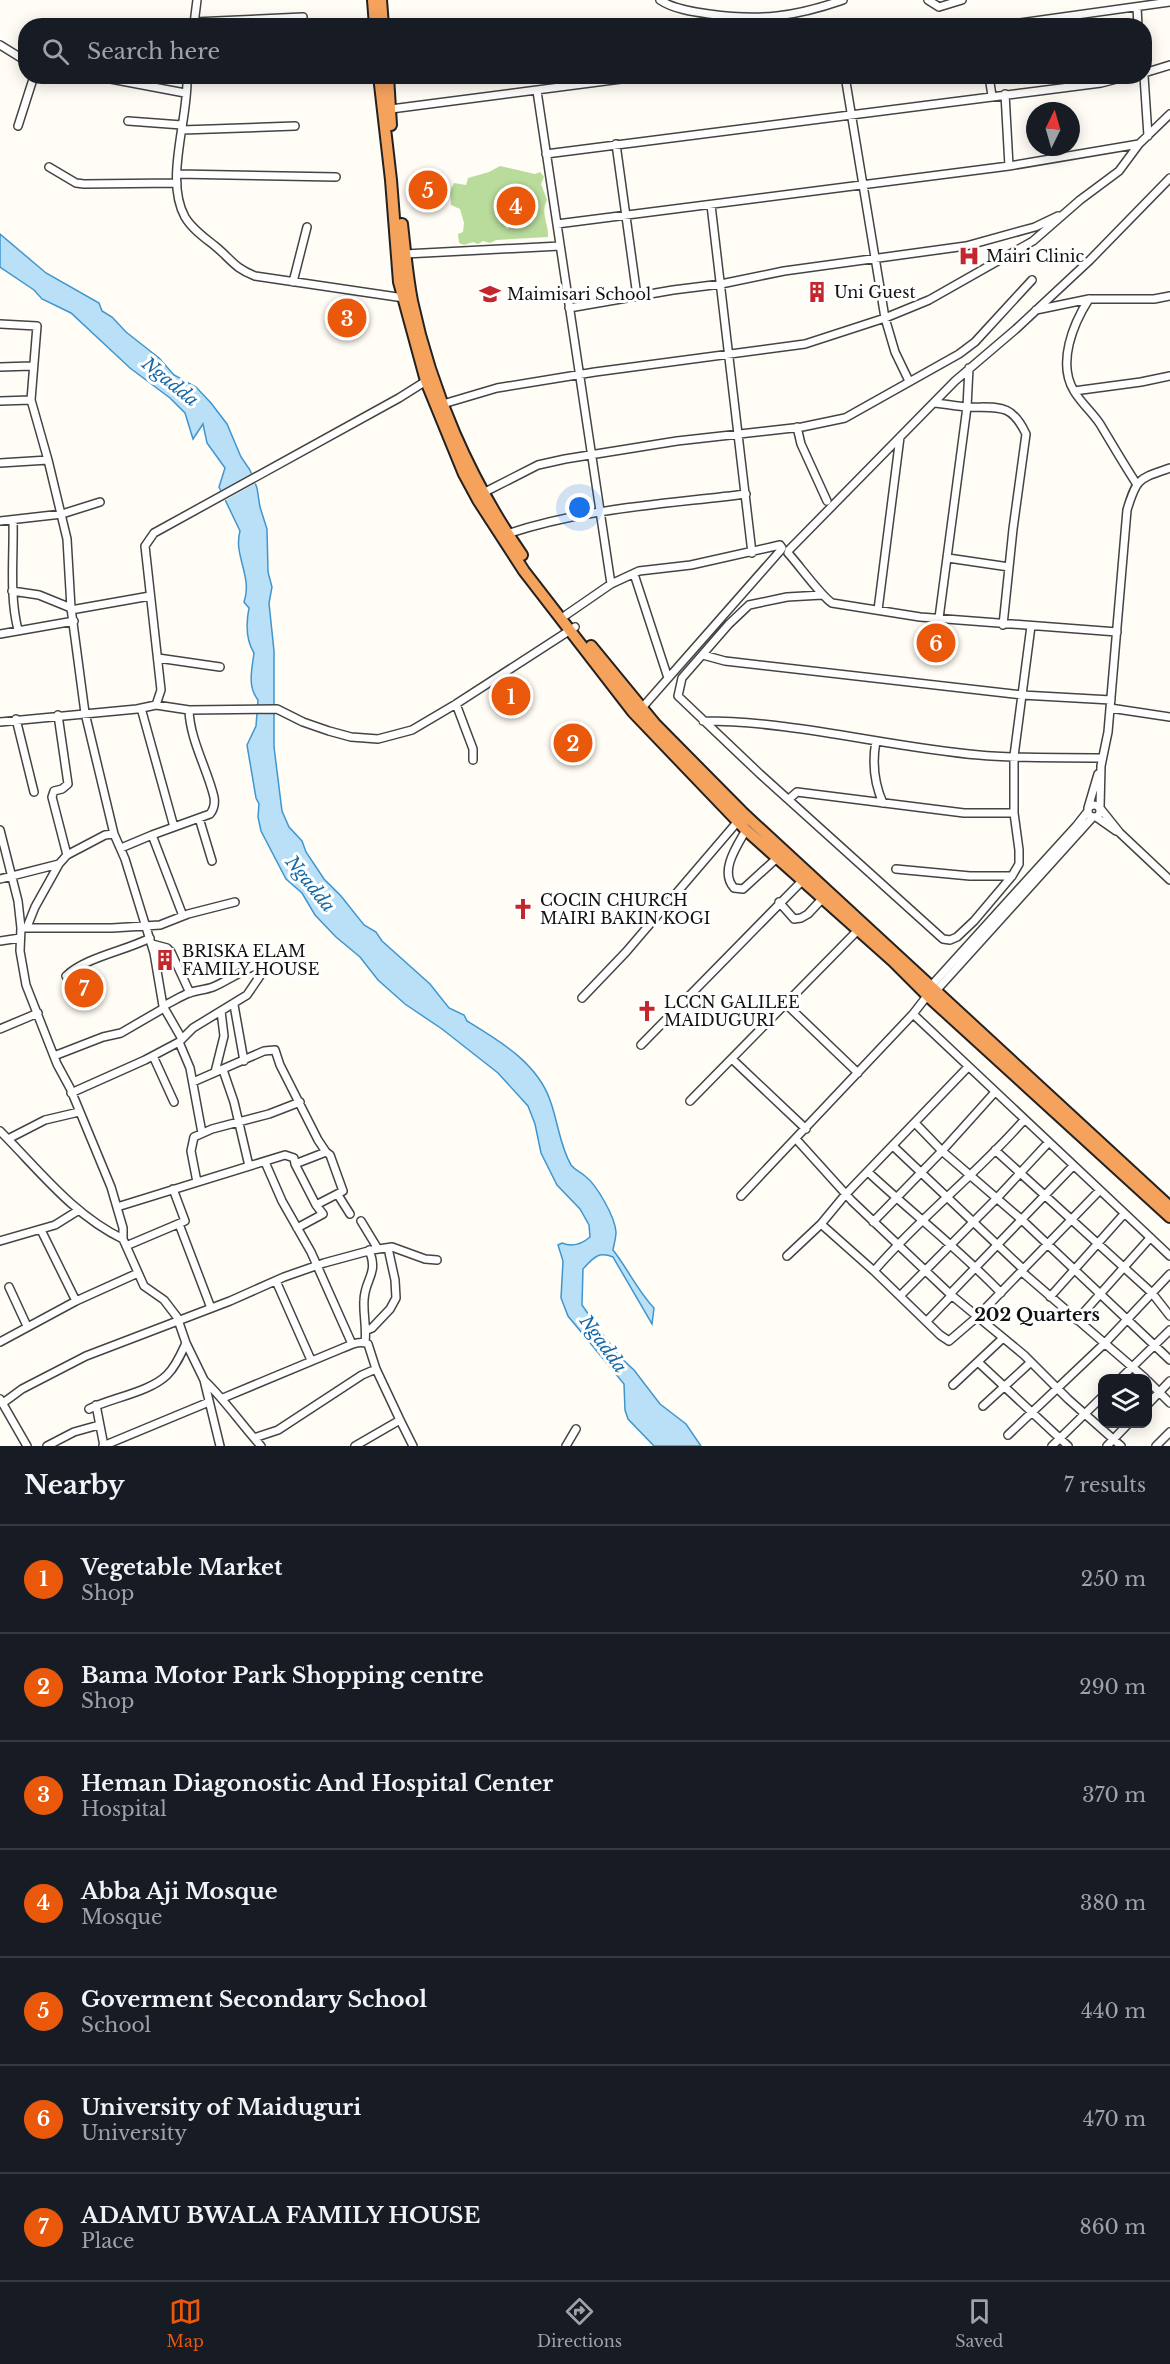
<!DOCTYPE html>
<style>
:root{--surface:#171b24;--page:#242831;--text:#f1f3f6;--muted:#9ea1a6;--line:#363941;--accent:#ea580c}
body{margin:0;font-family:"Libre Baskerville",serif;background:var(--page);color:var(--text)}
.controls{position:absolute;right:18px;bottom:18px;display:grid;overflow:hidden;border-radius:12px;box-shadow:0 3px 15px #0003}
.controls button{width:54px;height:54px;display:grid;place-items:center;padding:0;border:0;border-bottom:2px solid var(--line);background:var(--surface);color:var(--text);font:30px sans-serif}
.compass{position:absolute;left:1026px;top:102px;width:54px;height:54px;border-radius:50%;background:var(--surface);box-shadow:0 3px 15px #0003;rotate:5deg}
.you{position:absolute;left:580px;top:508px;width:21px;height:21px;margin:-15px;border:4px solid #fff;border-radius:50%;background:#1a73e8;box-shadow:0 0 0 9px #1a73e833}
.badge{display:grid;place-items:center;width:39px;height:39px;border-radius:50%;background:var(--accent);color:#fff;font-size:20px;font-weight:700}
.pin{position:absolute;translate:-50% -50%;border:3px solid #fff;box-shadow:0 2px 6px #0006}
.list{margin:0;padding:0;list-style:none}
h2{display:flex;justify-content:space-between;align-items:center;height:78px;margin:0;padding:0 24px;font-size:26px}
h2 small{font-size:20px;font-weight:400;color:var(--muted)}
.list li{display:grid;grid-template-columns:39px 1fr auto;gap:18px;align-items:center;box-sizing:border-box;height:108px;padding:0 24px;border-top:2px solid var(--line)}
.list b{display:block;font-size:22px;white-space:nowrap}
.list p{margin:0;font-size:20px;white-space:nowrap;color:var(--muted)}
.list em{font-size:20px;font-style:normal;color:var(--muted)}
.icon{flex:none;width:33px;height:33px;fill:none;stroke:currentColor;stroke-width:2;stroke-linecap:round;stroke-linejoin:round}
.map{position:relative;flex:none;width:1170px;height:1446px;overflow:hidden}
.search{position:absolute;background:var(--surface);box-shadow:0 3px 15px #0003;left:18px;right:18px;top:18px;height:66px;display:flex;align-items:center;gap:15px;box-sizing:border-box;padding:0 21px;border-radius:24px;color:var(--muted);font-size:22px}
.sheet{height:834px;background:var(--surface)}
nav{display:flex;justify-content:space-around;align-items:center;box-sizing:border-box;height:84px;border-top:2px solid var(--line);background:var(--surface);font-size:16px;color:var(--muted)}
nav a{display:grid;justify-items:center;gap:3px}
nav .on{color:var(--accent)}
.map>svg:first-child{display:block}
.forest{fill:#b9dc9c;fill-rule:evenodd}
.water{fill:#b9e0f7;stroke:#3f96cf;stroke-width:1.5}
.pier{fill:#fffdf5}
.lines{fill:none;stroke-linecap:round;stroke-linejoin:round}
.minor-casing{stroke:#444;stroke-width:10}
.highway-casing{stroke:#222;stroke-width:14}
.minor{stroke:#fff;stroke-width:7}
.highway{stroke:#f5a25d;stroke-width:10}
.labels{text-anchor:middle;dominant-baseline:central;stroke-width:6;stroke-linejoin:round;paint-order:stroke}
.poi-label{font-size:16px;fill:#111;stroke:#fff;text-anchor:start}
.water-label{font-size:18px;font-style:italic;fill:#1768a6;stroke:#fff}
.neighbourhood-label{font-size:18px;font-weight:bold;fill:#111;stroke:#fff}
</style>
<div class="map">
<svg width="1170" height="1446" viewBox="0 0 1170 1446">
<rect width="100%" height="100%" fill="#fffdf5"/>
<path class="forest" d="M500 166 535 174 540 172 544 177 541 184 547 200C540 213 549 224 548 237L496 240 490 243 483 241 478 244 473 242 464 245 459 243 458 234 463 232 464 223 460 209 451 205 450 191 454 183 466 185 468 178 489 172ZM520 188 527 189 529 203 534 217 526 221H514L507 229 502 220 506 211 504 191Z"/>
<path class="water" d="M0 234 46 273 99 303 102 311 112 317 126 332 159 358 174 375 196 387 211 403 227 424 241 457 250 470 257 488 260 507 267 529 268 572 272 587 269 603 274 651V747L282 811 289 827 302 841 306 852 324 879 341 896 364 925 376 932 382 941 430 984 449 1008 464 1015 467 1021C500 1041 539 1064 551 1103 558 1123 560 1146 571 1165 576 1171 579 1171 585 1176 597 1185 615 1217 616 1232 616 1238 614 1244 613 1250 628 1269 637 1290 654 1308L652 1324 613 1257C598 1251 593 1258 583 1269L582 1305 598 1328 619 1356 634 1370 660 1404 686 1424 701 1446H654L628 1419 625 1410 624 1384 568 1316 561 1298 563 1261 558 1245 562 1243C572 1247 582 1244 590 1237L589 1225 580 1209 557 1185 541 1153 535 1124 528 1106 498 1073 442 1029 405 1004 378 980 360 957 336 937 315 915 302 893 286 879 261 831 258 817 259 804 256 798 247 745 256 726 258 700C247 686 252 669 254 653 246 640 246 623 249 608L244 602C253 577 233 555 240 531L219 487 225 468 207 443 203 424 193 439 185 413 170 398 130 368 71 313 42 299 34 290 0 267Z"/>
<path class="pier" d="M254 472 258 482 222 502 218 492Z"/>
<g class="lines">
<defs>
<path id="minor" d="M660 0C673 9 694 12 709 14 761 21 794 17 843 0
M928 0 939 7 962 0
M1137 7 1138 26
M194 22 303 17
M194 24 197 0
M998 26 1170 2
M0 45 26 61
M1144 73 1170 65
M95 76 185 93
M187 76C189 118 164 179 185 217 192 229 205 238 215 246 231 259 234 268 255 276L404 298
M845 76 885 318 895 352 909 381
M989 76 992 96
M1144 76 1148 136
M187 77 217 76
M537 91 611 584
M1005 94 1009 166
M391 109 644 76
M128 121 182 125
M18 126 34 76
M182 130 295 126
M616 144 637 296
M546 154 1101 83 1128 76
M49 167 76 183 84 184 177 183
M177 174 336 177
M711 205 752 553
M557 224 1009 166 1139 144
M405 254 560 246
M293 282 307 227
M1089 299C1073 324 1057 363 1074 391 1081 403 1092 412 1100 424 1112 444 1123 463 1136 483
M569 308 673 290 721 284 784 271 966 246 1035 227 1058 216
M1036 310 1089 299H1154L1170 296
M0 324 37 326 31 400 48 460
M0 367 32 366
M1074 391 1141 382 1170 376
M0 401 31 400
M934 403C945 404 956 406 967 407 998 408 1011 402 1026 434L1013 529 1003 625
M443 404 497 388 595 372 805 344 885 318 929 300 1033 241 1080 200 1119 171 1139 144 1170 114
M797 427 801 444 827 501
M0 463 48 460 67 539 71 608 85 713 114 834 125 859 154 953 163 1006 182 1039
M483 493 538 465 565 459 677 441 802 427 845 418 959 354 975 342 1032 280
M13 520C14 557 9 594 18 630
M0 521 62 514 100 502
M507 534C584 508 667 504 746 494
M948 558 1009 567
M634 574 668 678
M12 591 39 595 71 608
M822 595 787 597 749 605 729 624 682 678 678 696 760 774 943 939 950 940 957 937 974 921 1012 876 1019 864V850L1014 813V756L1031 626
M71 610 150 596
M878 610 900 437
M566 615 611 584 639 571 691 565 780 545 782 548 780 551 641 709
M939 618 967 407 969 368
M1117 632 920 617 832 603C821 596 799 565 788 553L789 550 955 381 1016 329 1090 260 1170 178
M0 634 74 621
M703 655 725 661 1022 695 1111 700
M158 658 220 667
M156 705 161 690 145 546 154 533 399 398 426 381
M141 708 174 827
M1110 708 1170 717
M189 710 277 709 303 722 329 731 351 737 378 739 412 730 456 704
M58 715 68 784 62 789 54 791 52 797 67 855
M16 719 34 792
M703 721C796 721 887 747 979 755 1019 759 1061 757 1102 758
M0 722 137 709 156 705 189 710C190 740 207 768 214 797 215 803 214 809 210 814L152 835 183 916
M876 741C872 763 874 783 883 803
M473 760V749L456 704 575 627
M789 799 797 792 964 813H1014
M1088 811a6 6 0 1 1 12 0a6 6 0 1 1-12 0Z
M1100 807 1101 766 1108 732 1127 510C1137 477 1139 479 1170 468
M1088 808 1098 774
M1100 808 1120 833 1170 880
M1096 817 1116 831
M199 818 212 861
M0 830 18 901 21 928 20 951 26 985 57 1064 70 1088 111 1187 123 1228V1239
M746 830C737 846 719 871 734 888L743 889 777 858
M121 848 152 835
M896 869 970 876H1012
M0 879 59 864 67 855 105 835 114 834
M779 902 794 919 801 918 808 914 822 899
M27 927 35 907 59 864
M21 928H112L160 925 188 914 235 902
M0 941 20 938
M152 944 167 948 171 952 190 993
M66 976C86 957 125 951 150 938
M930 987 1077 825 1088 811
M935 992 1093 817
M582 998 626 952 739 820
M786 1004 858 1073
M234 1005 244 1061
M913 1014 1170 1256
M0 1029 38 1013
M179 1042 190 1068 202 1133
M641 1045 802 881
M54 1056 103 1037 121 1033 164 1008
M153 1056 174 1102
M732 1059 806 1129
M223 1070 234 1102 249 1166
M215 1072 224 1036 221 1011
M71 1093 145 1060 179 1042 193 1028 247 995 266 967 265 963C253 963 226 982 213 987 205 990 197 990 189 993 181 996 172 1002 163 1006
M690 1101 858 930
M915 1123 942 1151 1022 1220 1170 1360
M0 1131C39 1170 73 1215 123 1239L144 1286 164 1300 177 1317 186 1343 204 1380 220 1446
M8 1139 45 1120 79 1112
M796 1139 852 1201 950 1294 1024 1355 1068 1399 1121 1446
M893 1146 1023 1269
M995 1150 1152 1293 1170 1316
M265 1162 282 1201 311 1252 352 1344
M295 1164 326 1152
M868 1172C912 1213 960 1250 1001 1293
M197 1182 191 1151 194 1137 212 1129 269 1114 300 1102
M338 1195 350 1214
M741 1196 913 1014 927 996
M117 1207 285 1155 294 1158 295 1164 316 1205 343 1191 330 1155 326 1152 318 1140 280 1065 275 1050 264 1051 193 1082
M361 1221 378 1249
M873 1222 942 1151 995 1092
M179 1224 211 1308
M821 1224 874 1271 940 1335 949 1341 977 1317 1099 1191
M297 1228 323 1214 316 1205
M41 1230 76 1301
M0 1241 55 1225 79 1210
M126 1246 185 1221 173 1189
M787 1256 821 1224 845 1195 968 1067
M874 1271C920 1217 977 1174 1024 1120
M1021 1271 1145 1378
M276 1281 311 1360
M9 1287 27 1326
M950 1294 1073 1166
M900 1296 997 1198 1048 1143
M1050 1297 1124 1214
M1077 1320 1150 1238
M927 1321 952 1295
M367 1330 372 1328 390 1309 396 1298 395 1280 388 1248
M0 1342 76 1301 138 1273
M365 1342C367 1328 363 1314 364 1300 365 1278 379 1274 369 1250
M978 1362 1068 1446
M1121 1378 1170 1330
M204 1380C225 1400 241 1424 261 1446
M1148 1381 1170 1403
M953 1385 1003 1338
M223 1398 343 1348C351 1345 359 1340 368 1344L376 1369 400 1420 355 1446
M0 1399 27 1446
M3 1403 22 1389 86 1356 230 1301 284 1277 324 1263 372 1250 392 1247 425 1259 437 1260
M1148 1404 1170 1381
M96 1405 104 1446
M983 1406 1031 1362
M89 1409C111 1398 150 1392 167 1375 176 1366 181 1354 186 1343
M400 1420 413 1446
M1008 1435 1104 1344 1170 1274
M254 1438 278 1430 362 1375 376 1369
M47 1446 74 1432 99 1425
M103 1446 209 1402
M566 1446 576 1429
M1052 1446 1102 1397
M1107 1446 1128 1424
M1156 1446 1170 1432"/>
<path id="highway" d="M373 0 375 26
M381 0 383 26
M379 76 391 180 399 282 426 381 464 474 478 500 524 571 633 712 746 830 893 961 930 998 1170 1217
M388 76 391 125
M402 224C405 250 407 275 412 301 431 391 470 480 522 555
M591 646 655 724 744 814 1170 1207"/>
</defs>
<use href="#minor" class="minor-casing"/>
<use href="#highway" class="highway-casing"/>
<use href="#minor" class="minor"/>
<use href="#highway" class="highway"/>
</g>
<defs>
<symbol id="hospital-bare" viewBox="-9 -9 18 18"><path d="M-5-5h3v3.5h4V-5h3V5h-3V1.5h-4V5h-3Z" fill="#c4262e" stroke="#fff" stroke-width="2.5" paint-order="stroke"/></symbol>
<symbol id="building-bare" viewBox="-9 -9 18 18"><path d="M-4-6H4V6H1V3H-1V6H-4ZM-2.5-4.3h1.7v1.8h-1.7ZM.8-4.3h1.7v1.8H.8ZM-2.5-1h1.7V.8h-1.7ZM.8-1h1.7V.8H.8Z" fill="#c4262e" stroke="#fff" stroke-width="2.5" paint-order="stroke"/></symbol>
<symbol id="school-bare" viewBox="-9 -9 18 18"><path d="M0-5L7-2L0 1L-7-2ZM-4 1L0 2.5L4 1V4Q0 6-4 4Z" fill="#c4262e" stroke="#fff" stroke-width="2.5" paint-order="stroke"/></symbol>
<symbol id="church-bare" viewBox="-9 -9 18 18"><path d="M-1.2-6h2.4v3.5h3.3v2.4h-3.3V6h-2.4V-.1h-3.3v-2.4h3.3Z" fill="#c4262e" stroke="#fff" stroke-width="2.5" paint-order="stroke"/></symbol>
</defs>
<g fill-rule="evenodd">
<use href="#hospital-bare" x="954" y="241" width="30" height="30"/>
<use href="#building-bare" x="802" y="277" width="30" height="30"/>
<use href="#school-bare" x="475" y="279" width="30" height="30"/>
<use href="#church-bare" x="508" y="894" width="30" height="30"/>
<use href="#building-bare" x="150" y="945" width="30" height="30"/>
<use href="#church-bare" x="632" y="996" width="30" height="30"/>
</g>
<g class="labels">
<g class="poi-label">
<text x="986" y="256">Mairi Clinic</text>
<text x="834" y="292">Uni Guest</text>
<text x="507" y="294">Maimisari School</text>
<text x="540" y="900">COCIN CHURCH<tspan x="540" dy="18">MAIRI BAKIN KOGI</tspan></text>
<text x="182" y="951">BRISKA ELAM<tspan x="182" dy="18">FAMILY HOUSE</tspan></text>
<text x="664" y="1002">LCCN GALILEE<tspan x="664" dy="18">MAIDUGURI</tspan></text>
</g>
<g class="water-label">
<text transform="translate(170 382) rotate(39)">Ngadda</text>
<text transform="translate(310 884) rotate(51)">Ngadda</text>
<text transform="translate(603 1344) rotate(54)">Ngadda</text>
</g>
<g class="neighbourhood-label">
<text x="1037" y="1315">202 Quarters</text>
</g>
</g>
</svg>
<div class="controls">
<button><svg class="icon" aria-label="layers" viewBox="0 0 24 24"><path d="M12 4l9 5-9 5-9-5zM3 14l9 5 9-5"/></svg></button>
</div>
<svg class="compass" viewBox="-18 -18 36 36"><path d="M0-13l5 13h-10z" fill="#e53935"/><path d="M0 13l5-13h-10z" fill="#9ea1a6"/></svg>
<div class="you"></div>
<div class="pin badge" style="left:511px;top:696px">1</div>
<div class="pin badge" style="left:573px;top:743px">2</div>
<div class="pin badge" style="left:347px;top:318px">3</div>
<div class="pin badge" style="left:516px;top:206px">4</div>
<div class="pin badge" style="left:428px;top:190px">5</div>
<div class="pin badge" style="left:936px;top:643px">6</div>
<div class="pin badge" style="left:84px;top:988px">7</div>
<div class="search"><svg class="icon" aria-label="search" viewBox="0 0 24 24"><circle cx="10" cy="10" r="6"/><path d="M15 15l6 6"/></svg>Search here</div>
</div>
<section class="sheet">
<h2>Nearby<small>7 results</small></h2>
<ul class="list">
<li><span class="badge">1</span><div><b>Vegetable Market</b><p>Shop</p></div><em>250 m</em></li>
<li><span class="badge">2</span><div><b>Bama Motor Park Shopping centre</b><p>Shop</p></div><em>290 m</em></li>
<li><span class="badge">3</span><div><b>Heman Diagonostic And Hospital Center</b><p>Hospital</p></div><em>370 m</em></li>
<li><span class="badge">4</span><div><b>Abba Aji Mosque</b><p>Mosque</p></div><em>380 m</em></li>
<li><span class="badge">5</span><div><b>Goverment Secondary School</b><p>School</p></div><em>440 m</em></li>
<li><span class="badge">6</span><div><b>University of Maiduguri</b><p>University</p></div><em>470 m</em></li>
<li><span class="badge">7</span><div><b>ADAMU BWALA FAMILY HOUSE</b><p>Place</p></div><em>860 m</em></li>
</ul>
</section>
<nav>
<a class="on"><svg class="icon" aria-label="map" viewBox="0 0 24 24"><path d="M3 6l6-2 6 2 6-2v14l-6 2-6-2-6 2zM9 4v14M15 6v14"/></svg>Map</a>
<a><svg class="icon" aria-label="directions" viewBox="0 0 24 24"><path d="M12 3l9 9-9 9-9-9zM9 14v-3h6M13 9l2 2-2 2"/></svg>Directions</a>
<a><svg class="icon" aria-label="saved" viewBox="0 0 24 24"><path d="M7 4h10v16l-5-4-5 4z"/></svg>Saved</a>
</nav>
